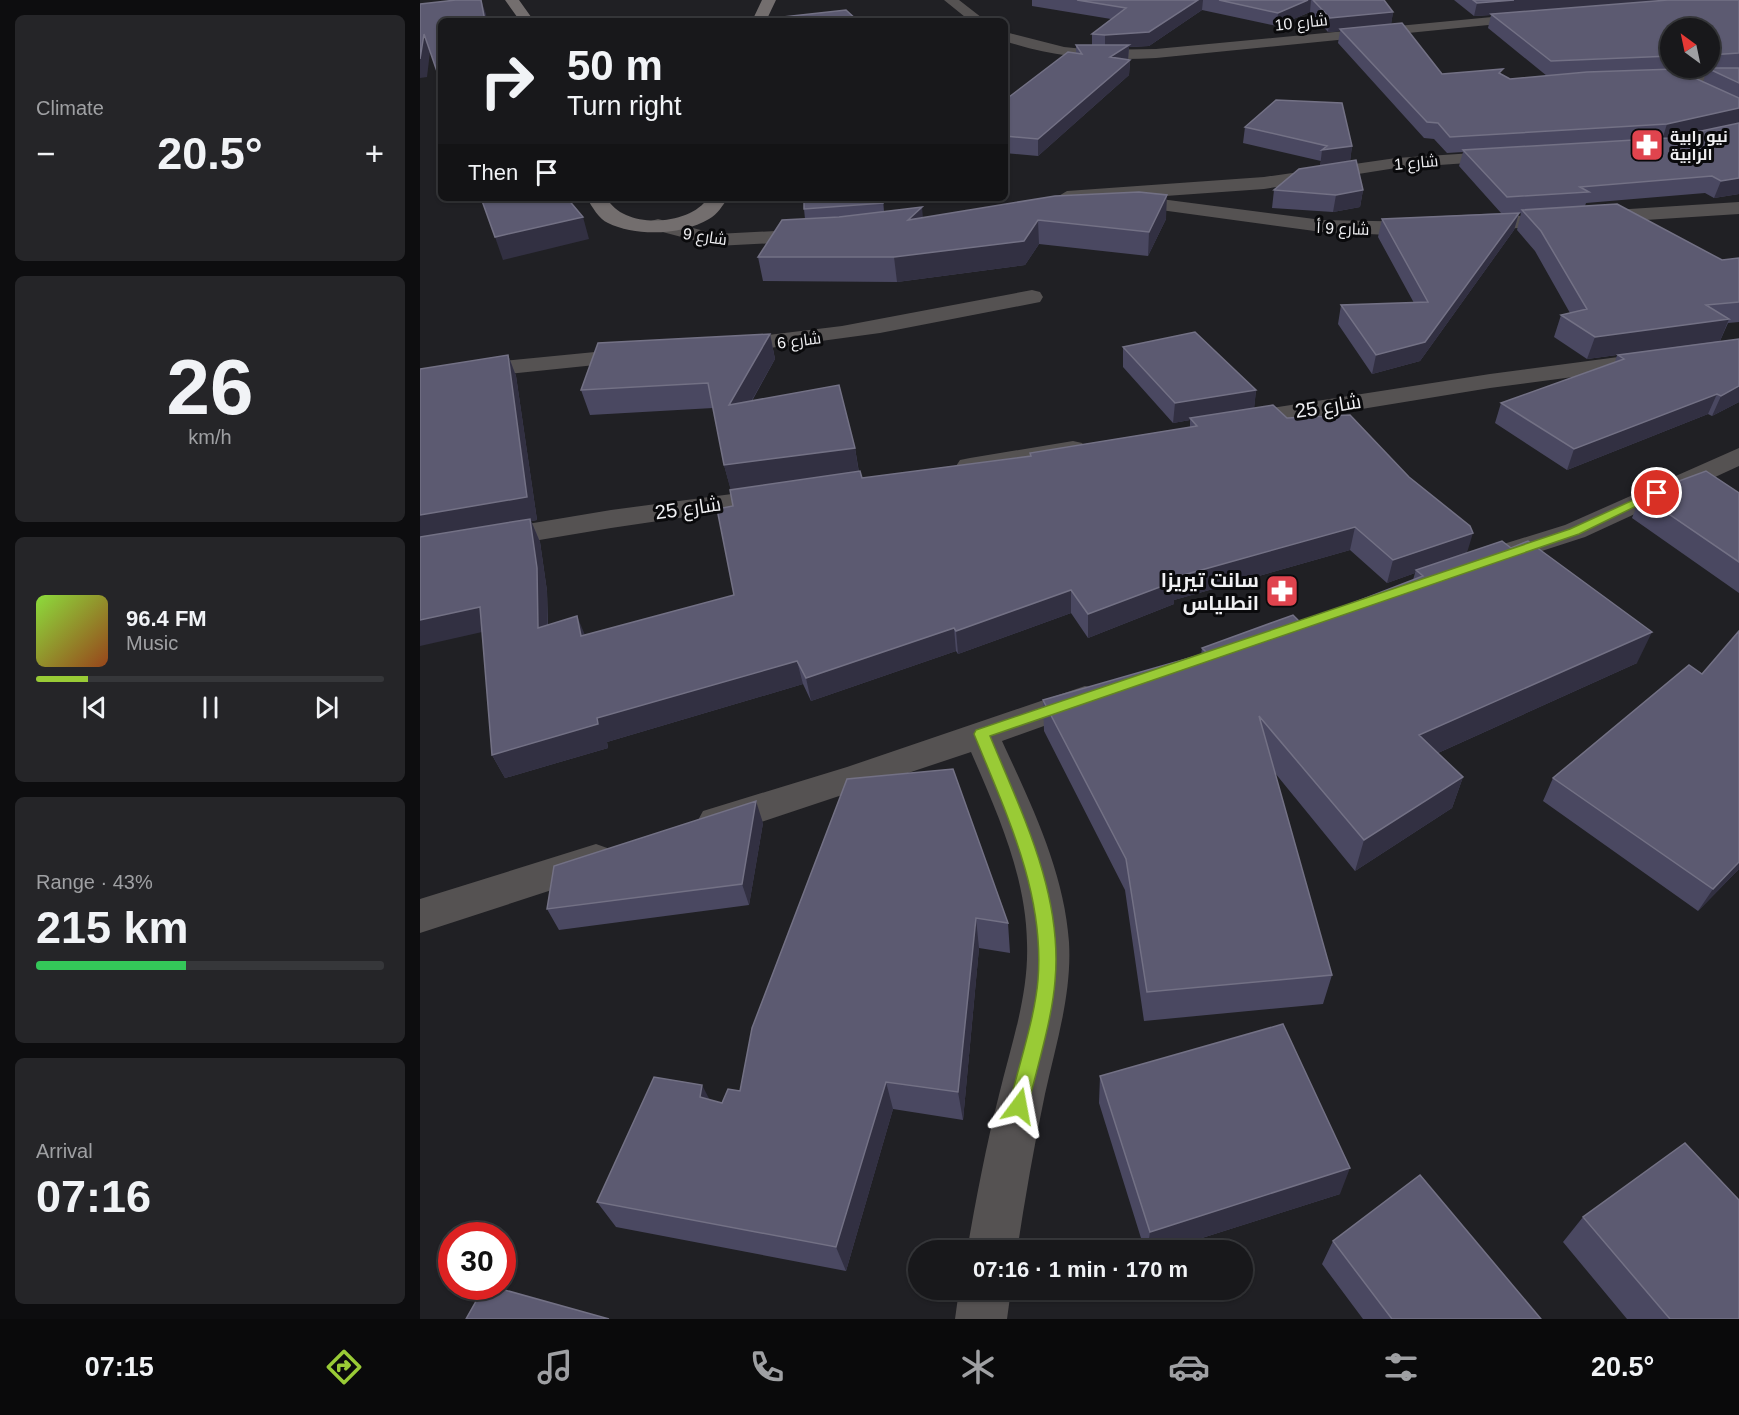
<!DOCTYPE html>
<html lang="en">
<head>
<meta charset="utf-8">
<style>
	body { margin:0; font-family:Helvetica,Cairo,sans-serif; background:#252528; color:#f1f3f6; height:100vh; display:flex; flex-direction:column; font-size:22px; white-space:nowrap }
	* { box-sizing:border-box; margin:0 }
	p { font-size:20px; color:#9fa0a3 }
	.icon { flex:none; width:33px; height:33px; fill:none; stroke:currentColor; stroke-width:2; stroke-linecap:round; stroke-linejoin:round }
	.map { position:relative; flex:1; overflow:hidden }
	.side { display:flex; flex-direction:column; gap:15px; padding:15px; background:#0d0d0f; width:420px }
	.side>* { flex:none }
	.top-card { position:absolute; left:18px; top:18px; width:570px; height:183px; border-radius:9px; box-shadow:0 2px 4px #0004,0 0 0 2px #36373a; background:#18181b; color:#f1f3f6; overflow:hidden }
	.needle { width:39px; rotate:327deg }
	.tools { position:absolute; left:1240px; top:18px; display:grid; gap:12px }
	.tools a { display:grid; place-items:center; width:60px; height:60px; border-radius:50%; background:#18181b; box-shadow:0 2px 4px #0004,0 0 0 2px #36373a; font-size:30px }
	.speed { position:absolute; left:18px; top:1222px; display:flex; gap:12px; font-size:30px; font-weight:700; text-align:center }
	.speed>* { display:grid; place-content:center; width:78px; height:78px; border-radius:50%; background:#18181b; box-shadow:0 2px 4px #0004,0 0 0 2px #36373a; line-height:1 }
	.speed .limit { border:9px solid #d22; background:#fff; color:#111 }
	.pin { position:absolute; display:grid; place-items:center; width:51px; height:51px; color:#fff; margin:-26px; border:3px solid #fff; border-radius:50%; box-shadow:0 2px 6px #0007 }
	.me { position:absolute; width:66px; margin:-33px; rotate:13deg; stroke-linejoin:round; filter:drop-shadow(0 0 4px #0008) }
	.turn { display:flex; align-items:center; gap:21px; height:126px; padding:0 30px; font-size:27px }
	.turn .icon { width:78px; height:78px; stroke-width:2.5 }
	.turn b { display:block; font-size:42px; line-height:51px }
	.then { display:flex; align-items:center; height:57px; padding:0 30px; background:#0003; gap:12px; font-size:22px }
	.big { font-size:45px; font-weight:700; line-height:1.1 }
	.side .tile { flex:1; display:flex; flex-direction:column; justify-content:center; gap:9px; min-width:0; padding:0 21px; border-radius:9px; background:#252528 }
	.side .dial { align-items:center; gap:0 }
	.dial b { font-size:78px; line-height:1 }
	.song { display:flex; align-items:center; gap:18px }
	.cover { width:72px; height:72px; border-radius:9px; background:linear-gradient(135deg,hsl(90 70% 55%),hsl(20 70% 35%)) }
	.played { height:6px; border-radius:3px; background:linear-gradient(90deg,#99cb36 15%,#36373a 15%) }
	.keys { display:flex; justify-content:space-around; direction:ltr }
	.heat { display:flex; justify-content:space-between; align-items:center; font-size:33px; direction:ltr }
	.charge { height:9px; border-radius:4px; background:linear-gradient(90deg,#34c759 43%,#36373a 0) }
	.trip { position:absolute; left:488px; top:1240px; width:345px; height:60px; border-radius:30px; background:#18181b; box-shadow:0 2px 4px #0004,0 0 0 2px #36373a; font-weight:700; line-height:60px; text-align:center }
	.tab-bar { display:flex; height:96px; justify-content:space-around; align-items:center; background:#0a0a0b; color:#9fa0a3 }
	.tab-bar .icon { width:42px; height:42px }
	.tab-bar .active { color:#99cb36 }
	.tab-bar b { font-size:27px; color:#f1f3f6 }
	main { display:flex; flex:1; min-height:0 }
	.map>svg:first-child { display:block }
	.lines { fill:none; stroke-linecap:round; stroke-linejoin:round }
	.street { fill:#555252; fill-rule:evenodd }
	.secondary { fill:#736e6e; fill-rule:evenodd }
	.wall { fill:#4a4861; fill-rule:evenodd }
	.shaded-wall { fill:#323042 }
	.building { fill:#5c5a71; stroke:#737185; stroke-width:1.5 }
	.route { fill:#99cb36; stroke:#638423; stroke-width:1.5 }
	.labels { text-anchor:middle; stroke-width:6; stroke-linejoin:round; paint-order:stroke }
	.far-street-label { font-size:16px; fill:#f0f0f3; stroke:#0a0a0c }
	.far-poi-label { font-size:16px; font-weight:bold; fill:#f0f0f3; stroke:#0a0a0c; text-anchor:start }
	.street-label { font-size:20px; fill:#f0f0f3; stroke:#0a0a0c }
	.poi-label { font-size:20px; font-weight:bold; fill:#f0f0f3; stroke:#0a0a0c; text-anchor:end }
</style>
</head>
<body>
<main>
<section class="side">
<div class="tile"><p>Climate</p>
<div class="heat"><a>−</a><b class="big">20.5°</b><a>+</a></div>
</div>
<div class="tile dial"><b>26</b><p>km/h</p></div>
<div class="tile">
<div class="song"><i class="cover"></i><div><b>96.4 FM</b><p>Music</p></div></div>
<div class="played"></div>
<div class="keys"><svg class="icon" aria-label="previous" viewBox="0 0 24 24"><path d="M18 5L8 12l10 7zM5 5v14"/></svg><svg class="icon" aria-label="pause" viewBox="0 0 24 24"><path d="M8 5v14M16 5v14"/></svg><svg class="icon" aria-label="next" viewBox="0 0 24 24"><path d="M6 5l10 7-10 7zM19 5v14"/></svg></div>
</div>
<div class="tile"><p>Range · 43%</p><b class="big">215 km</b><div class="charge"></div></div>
<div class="tile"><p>Arrival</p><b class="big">07:16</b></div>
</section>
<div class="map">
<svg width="1319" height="1319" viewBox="0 0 1319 1319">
	<rect width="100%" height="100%" fill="#202024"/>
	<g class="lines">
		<!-- street -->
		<path class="street" d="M 524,0 L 539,0 L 566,21 L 550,21 Z
			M 1114,13 L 1121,17 L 1119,20 L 736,58 C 684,61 635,58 585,41 L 585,32 L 644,47 L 674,50 L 736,49 Z
			M 1319,70 L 1319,80 L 1225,83 L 1217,78 L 1225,73 Z
			M 1085,151 L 1091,152 L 1094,156 L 1091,160 L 976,168 L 844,189 L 647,203 L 637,197 L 647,191 L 844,177 L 976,158 Z
			M 733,198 L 902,220 L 1004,222 L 1011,224 L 1014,228 L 1011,232 L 970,235 L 902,232 L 726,208 L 723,204 L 726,200 Z
			M 1319,202 L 1319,214 L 1052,231 L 1045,229 L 1042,225 L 1045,221 L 1052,219 Z
			M 238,219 L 296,234 L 395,229 L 402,231 L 405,235 L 402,239 L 395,241 L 296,246 L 231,229 L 228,225 L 231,221 Z
			M 612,290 L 620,292 L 623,297 L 620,302 L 460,333 L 306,354 L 298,352 L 294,347 L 298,342 L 306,340 L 422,326 Z
			M 1319,341 L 1319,355 L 1070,388 L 819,429 L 810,426 L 806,421 L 810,416 L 819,413 L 1070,374 Z
			M 216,348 L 224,350 L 228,355 L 224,360 L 0,383 L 0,369 Z
			M 653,441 L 662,443 L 666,449 L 662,455 L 550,474 L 540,472 L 536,466 L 540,460 L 550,458 Z
			M 1319,448 L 1319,466 L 1165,537 L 1072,567 L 1061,565 L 1057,558 L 1061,551 L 1145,525 Z
			M 357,488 L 367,490 L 371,496 L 367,502 L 191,528 L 0,560 L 0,542 L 191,510 Z
			M 665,686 L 677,689 L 682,698 L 677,707 L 582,741 C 611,804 644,871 649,942 C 652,994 636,1044 625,1094 C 614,1146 605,1198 597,1251 L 547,1251 C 556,1199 566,1146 579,1095 C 591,1045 609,995 607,943 C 606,876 577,812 551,752 L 296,837 L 283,833 L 277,822 L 283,811 L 427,767 Z
			M 176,844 L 190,849 L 196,860 L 190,871 L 0,933 L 0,899 Z
			M 539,1290 L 591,1290 L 587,1319 L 535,1319 Z"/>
		<!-- secondary -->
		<path class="secondary" d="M 85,0 L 99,0 L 114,21 L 100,21 Z
			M 342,0 L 356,0 L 346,21 L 332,21 Z
			M 167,198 L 187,198 C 203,230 270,226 288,198 L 308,198 C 302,206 298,214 289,219 C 263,235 216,237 188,223 C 179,219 172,207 167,198 Z"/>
	</g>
	<!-- wall -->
	<path class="wall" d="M 612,0 L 964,0 L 973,12 L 971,24 L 1022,74 L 1082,74 L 1090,79 L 1127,76 L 1068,28 L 1071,15 L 1054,16 L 1034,0 L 1319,0 L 1319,194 L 1294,198 L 1285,193 L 1166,203 L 1165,206 L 1302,260 L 1319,258 L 1319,322 L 1308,323 L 1300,341 L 1319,402 L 1292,416 L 1288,414 L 1147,470 L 1075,423 L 1081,403 L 1195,362 L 1197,355 L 1167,359 L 1134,337 L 1141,315 L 1150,313 L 1115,251 L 1097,230 L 1101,213 L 1099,214 L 1094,230 L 1000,361 L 952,374 L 918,324 L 921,305 L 994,303 L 958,237 L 962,219 L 1081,213 L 1039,166 L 1043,152 L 1027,153 L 1014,139 L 1004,138 L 918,43 L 920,31 L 908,32 L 890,12 L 857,26 L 782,10 L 729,46 L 709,47 L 708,60 L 710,60 L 709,75 L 618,156 L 585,153 L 585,100 L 656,53 L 656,45 L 672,45 L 672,34 L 691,19 L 612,6 ZM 1251,28 L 1290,28 L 1290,68 L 1251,68 ZM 1287,69 L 1283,82 L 1257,70 Z
		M 825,127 L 932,146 L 930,161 L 943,190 L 940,207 L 913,212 L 852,208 L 854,190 L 900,166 L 901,161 L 823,143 Z
		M 384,198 L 463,198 L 464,212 L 503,217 L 746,219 L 728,256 L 619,244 L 605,265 L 477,282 L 343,281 L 338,257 L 385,219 L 384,209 Z
		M 350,334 L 355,359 L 332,401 L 435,448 L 439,472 L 442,478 L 610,456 L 610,453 L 770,427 L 770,420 L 753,423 L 703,367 L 703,347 L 836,390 L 834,408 L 867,418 L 1047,553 L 1217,663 L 1018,753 L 1043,777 L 1032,808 L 935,871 L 855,773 L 912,975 L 903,1004 L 724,1021 L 705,890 L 624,731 L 623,700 L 781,655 L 782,648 L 881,623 L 993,580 L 995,573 L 967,583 L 930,550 L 754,600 L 754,604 L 668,638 L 651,613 L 538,654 L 536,651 L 391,701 L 383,684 L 187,742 L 188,748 L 85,778 L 72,755 L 88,355 L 96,376 L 117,520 L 111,521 L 120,542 L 127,591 L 128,625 L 165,635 L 314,595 L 313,506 L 311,490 L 304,465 L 293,408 L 170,415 L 161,390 Z
		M 1319,493 L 1319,593 L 1212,518 L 1221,495 Z
		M 1282,674 L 1319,869 L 1278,911 L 1123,801 L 1133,778 Z
		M 427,779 L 588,923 L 590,953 L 559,948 L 543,1120 L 473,1109 L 426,1271 L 196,1227 L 177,1202 L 289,1100 L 302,1103 L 320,1091 Z
		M 343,823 L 329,905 L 139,930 L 127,909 Z
		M 680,1076 L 920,1194 L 741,1251 L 725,1251 L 679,1103 Z
		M 1163,1217 L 1319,1319 L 1207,1319 L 1143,1242 Z
		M 913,1241 L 1121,1319 L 943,1319 L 902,1264 Z"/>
	<!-- shaded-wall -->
	<path class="shaded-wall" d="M 61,0 L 66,14 L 67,21 L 65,21 Z
		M 778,0 L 783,0 L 782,10 L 729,46 L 709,47 L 708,60 L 690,72 L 685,49 L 685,35 Z
		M 888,0 L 891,0 L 890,12 L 857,26 L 858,13 Z
		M 1094,0 L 1249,0 L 1071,14 L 1071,15 L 1054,16 L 1057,3 Z
		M 973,12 L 971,25 L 920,29 L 920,31 L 908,32 L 910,18 Z
		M 4,34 L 10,52 L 7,77 L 0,78 L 0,59 Z
		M 710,60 L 709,75 L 618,156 L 618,139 Z
		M 1319,108 L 1319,123 L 1242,140 L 1247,124 Z
		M 932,146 L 930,162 L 900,167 L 902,150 Z
		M 1319,178 L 1319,194 L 1294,198 L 1301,181 Z
		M 943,190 L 940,207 L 913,212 L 916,195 Z
		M 747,195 L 746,219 L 728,256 L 729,232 Z
		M 502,207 L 504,230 L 488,220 Z
		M 1099,213 L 1094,230 L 1000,361 L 952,374 L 956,355 Z
		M 163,217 L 169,239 L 83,260 L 75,237 Z
		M 618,220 L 619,244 L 605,265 L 477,282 L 474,257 Z
		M 1309,319 L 1300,341 L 1167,359 L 1175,337 Z
		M 350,334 L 355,359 L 315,430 L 309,405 Z
		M 88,355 L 96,376 L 117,520 L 111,521 L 120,542 L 127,591 L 128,652 L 0,540 L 0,515 Z
		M 1319,386 L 1319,402 L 1292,416 L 1301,396 Z
		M 836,390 L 834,410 L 770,418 L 770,420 L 753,423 L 755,403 Z
		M 1297,394 L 1288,414 L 1147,470 L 1154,449 Z
		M 435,448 L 439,474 L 311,491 L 304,465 Z
		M 935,527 L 930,550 L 754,600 L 754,604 L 668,638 L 668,614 L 753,578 Z
		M 1053,533 L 1046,556 L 996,570 L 995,573 L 967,583 L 973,560 Z
		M 651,590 L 651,613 L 538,654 L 536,631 Z
		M 60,607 L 71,630 L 0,646 L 0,620 Z
		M 157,616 L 167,640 L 161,636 Z
		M 534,628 L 536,651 L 391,701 L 386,678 Z
		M 1232,632 L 1217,663 L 989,766 L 999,735 Z
		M 377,661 L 383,684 L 187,742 L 188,748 L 85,778 L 72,755 L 177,718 Z
		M 1043,777 L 1032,808 L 935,871 L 944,840 Z
		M 336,801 L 343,823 L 329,905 L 322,884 Z
		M 1319,862 L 1319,869 L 1278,911 L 1293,889 Z
		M 556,918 L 559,948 L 543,1120 L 538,1092 Z
		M 466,1082 L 473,1109 L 426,1271 L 416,1247 Z
		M 282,1085 L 296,1112 L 280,1097 Z
		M 930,1168 L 920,1194 L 741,1251 L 727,1251 L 730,1232 Z"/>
	<!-- building -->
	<path class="building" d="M 36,0 L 61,0 L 65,21 L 21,21 L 21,83 L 4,34 L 0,59 L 0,4 Z
		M 657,0 L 778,0 L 729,32 L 685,35 L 672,34 L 706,8 Z
		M 799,0 L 888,0 L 858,13 Z
		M 893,0 L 964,0 L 973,12 L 910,18 Z
		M 1053,0 L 1094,0 L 1057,3 Z
		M 1248,0 L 1319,0 L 1319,53 L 1290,55 L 1290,28 L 1251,28 L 1251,56 L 1131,61 L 1071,14 Z
		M 426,10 L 438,21 L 366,21 L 362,17 Z
		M 982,23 L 1022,74 L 1083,69 L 1079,73 L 1090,79 L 1167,72 L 1255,69 L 1319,98 L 1319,108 L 1247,124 L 1030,137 L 1018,123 L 1007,122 L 920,29 Z
		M 656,45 L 709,45 L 690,57 L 710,60 L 618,139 L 585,136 L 585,100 L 648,52 L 662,54 Z
		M 1287,68 L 1319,68 L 1319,83 Z
		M 856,100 L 922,103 L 932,146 L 902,150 L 907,146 L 825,127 Z
		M 1319,123 L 1319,178 L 1301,181 L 1292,176 L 1160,187 L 1169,192 L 1087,197 L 1043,150 L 1248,138 Z
		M 936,160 L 943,190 L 916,195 L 854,190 L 879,169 Z
		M 719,192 L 747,195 L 729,232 L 618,220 L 604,241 L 474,257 L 338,257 L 362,220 L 419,217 L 502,207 L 488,220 L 635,196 Z
		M 61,198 L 147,198 L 163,217 L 75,237 Z
		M 384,198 L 462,198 L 463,203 L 384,209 Z
		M 1197,204 L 1302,260 L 1319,258 L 1319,302 L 1286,305 L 1309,319 L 1175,337 L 1141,315 L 1167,309 L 1121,231 L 1102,210 Z
		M 1099,213 L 1005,342 L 956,355 L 921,305 L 1008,302 L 962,219 Z
		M 775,332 L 836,390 L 755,403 L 703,347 Z
		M 350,334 L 309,405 L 419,385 L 435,448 L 304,465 L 288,383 L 161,390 L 178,343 Z
		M 1319,339 L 1319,386 L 1301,396 L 1297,394 L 1154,449 L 1081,403 L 1204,359 L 1198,355 Z
		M 88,355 L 107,497 L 0,515 L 0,369 Z
		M 853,405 L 867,418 L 930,415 L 989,477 L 1050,526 L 1053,533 L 973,560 L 935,527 L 753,578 L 756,581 L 668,614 L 651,590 L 536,631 L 534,628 L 386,678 L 377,661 L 177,718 L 178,724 L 72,755 L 60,607 L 0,620 L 0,537 L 110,519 L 117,568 L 118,628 L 157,616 L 161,636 L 314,595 L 297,509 L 313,506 L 310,490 L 440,471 L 442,478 L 611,456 L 610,453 L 777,426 L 770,418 Z
		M 1286,471 L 1319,493 L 1319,562 L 1221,495 Z
		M 1082,541 L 1091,548 L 1108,541 L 1232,632 L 999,735 L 1043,777 L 944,840 L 839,716 L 912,975 L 727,992 L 706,859 L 623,700 L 787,653 L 782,648 L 873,615 L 881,623 L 1003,576 L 996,570 Z
		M 1319,631 L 1319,862 L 1293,889 L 1133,778 L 1269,665 L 1282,674 Z
		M 533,769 L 588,923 L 556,918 L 538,1092 L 466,1082 L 416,1247 L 177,1202 L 234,1077 L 282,1085 L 280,1097 L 302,1103 L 308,1089 L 320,1091 L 332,1028 L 427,779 Z
		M 336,801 L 322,884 L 127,909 L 134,866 Z
		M 863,1024 L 930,1168 L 730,1232 L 680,1076 Z
		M 1265,1143 L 1319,1200 L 1319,1319 L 1250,1319 L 1163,1217 Z
		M 1000,1175 L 1121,1319 L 972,1319 L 913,1241 Z
		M 64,1287 L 74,1287 L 189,1319 L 46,1319 Z"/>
	<!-- route -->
	<path class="route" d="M 1233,491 L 1243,493 L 1159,534 L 570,736 C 602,814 643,894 635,981 C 632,1020 617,1067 608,1106 L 606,1113 L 599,1115 L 592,1113 L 589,1106 C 598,1068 615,1018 618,980 C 625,893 586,813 554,734 L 556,730 L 1150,529 Z"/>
	<!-- icons -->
	<defs>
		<symbol id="pharmacy-square" viewBox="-11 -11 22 22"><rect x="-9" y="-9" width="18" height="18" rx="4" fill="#e0444e" stroke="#0a0a0c"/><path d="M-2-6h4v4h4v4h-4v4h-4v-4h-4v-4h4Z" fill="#fff"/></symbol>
	</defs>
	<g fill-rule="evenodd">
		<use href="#pharmacy-square" x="1208" y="126" width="38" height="38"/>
		<use href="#pharmacy-square" x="843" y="572" width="38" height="38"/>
	</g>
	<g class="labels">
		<!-- far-street labels -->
		<g class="far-street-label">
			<text transform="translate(881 22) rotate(-6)" y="6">شارع 10</text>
			<text transform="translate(996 162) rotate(-5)" y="6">شارع 1</text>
			<text transform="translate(923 228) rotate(2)" y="6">شارع 9 أ</text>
			<text transform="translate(285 236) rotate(8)" y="6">شارع 9</text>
			<text transform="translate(379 340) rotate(-7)" y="6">شارع 6</text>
		</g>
		<!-- far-poi labels -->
		<g class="far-poi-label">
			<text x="1250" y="142">نيو رابية<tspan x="1250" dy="18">الرابية</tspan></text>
		</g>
		<!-- street labels -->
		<g class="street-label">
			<text transform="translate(908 406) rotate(-9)" y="7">شارع 25</text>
			<text transform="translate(268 508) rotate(-8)" y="7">شارع 25</text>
		</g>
		<!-- poi labels -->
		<g class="poi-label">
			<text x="839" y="587">سانت تيريزا<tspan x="839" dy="23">انطلياس</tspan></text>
		</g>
	</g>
</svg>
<div class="tools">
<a><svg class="needle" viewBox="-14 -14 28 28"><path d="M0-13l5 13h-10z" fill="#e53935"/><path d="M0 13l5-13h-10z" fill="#9fa0a3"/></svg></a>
</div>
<div class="speed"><div class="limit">30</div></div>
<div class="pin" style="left:1237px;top:493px;background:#d93025"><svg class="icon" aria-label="arrive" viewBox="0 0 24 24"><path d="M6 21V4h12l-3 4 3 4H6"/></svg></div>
<svg class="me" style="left:599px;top:1106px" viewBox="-20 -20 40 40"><path d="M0-17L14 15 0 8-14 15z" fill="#99cb36" stroke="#fff" stroke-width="4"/></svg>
<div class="trip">07:16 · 1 min · 170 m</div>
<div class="top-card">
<div class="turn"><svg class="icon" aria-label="right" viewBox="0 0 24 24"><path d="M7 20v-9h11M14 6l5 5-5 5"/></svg><div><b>50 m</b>Turn right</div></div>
<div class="then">Then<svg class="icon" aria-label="arrive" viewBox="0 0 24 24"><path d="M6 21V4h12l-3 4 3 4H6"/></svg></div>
</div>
</div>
</main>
<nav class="tab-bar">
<b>07:15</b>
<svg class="icon active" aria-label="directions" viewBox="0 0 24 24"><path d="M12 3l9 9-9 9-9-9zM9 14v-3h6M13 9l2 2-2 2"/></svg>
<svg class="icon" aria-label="music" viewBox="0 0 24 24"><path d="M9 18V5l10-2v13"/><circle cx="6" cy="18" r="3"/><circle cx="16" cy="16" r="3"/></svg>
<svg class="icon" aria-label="phone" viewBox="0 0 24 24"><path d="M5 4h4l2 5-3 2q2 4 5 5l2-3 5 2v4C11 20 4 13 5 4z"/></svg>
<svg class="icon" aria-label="climate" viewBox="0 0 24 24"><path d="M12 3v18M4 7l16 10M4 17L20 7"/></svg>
<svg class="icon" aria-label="car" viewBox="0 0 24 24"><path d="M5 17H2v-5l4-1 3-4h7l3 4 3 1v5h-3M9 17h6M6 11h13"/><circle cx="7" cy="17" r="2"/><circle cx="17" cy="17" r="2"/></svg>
<svg class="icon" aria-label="filters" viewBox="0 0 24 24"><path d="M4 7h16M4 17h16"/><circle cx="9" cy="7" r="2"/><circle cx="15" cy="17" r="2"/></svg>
<b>20.5°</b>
</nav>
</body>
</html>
